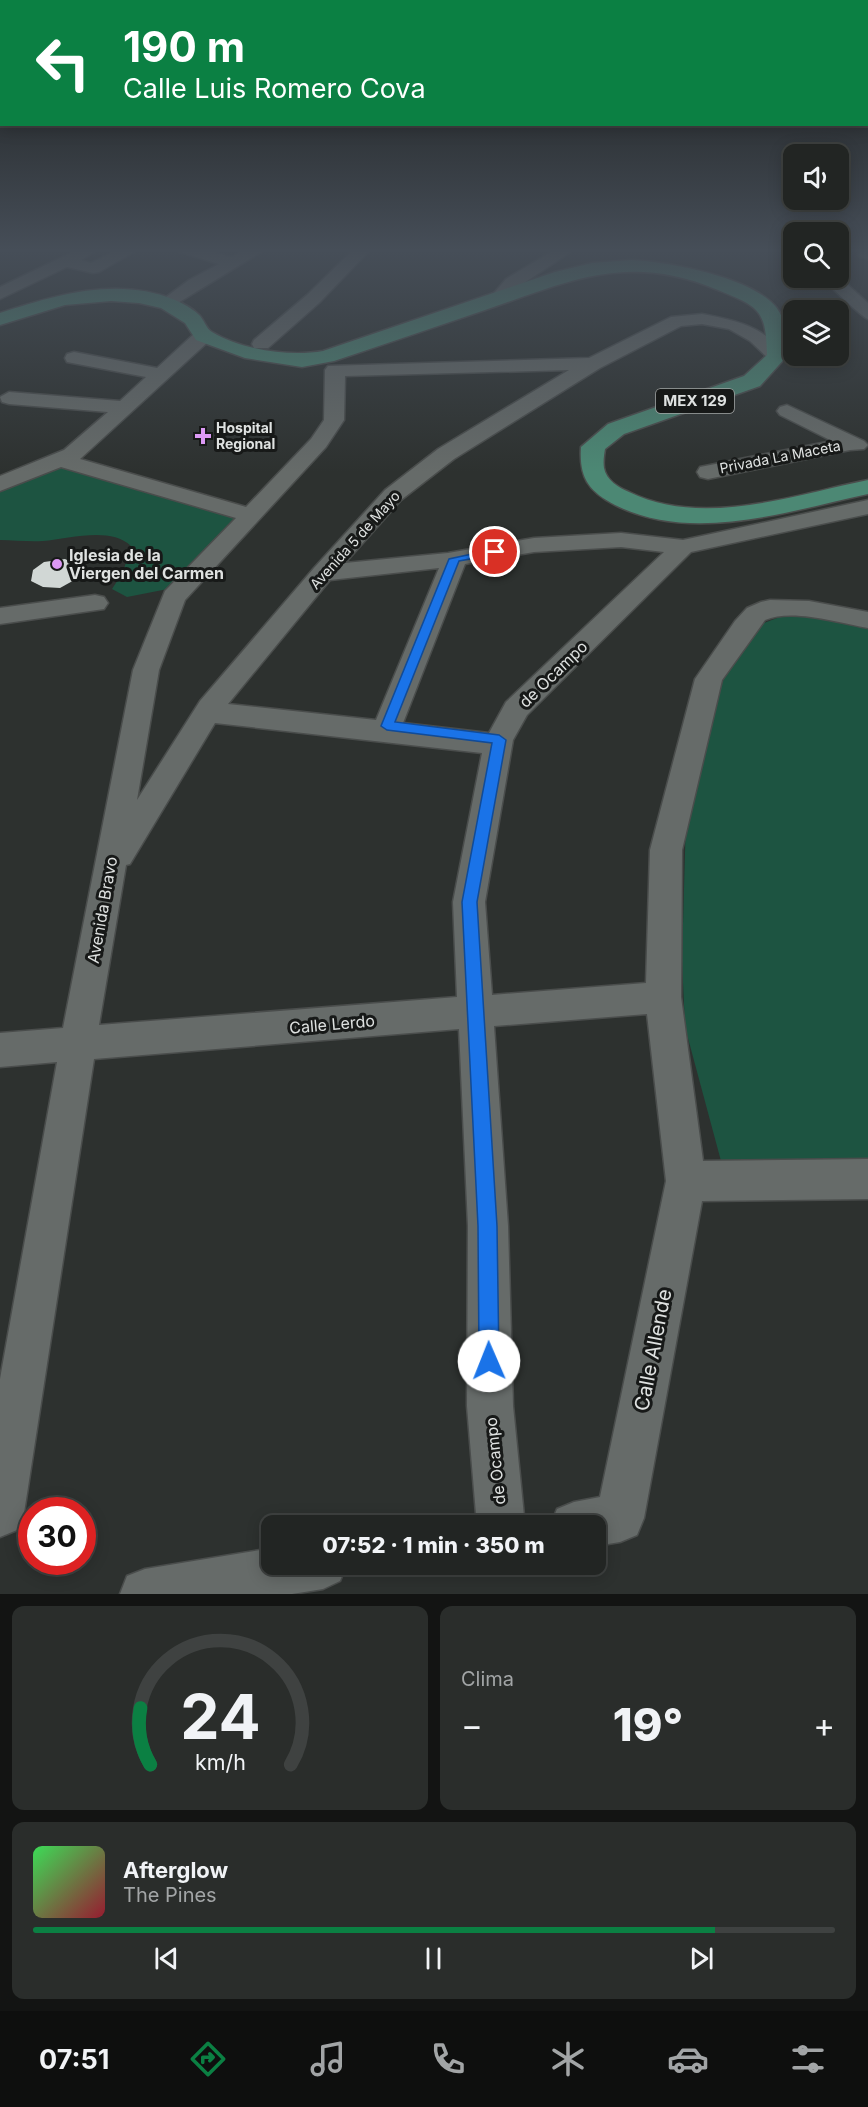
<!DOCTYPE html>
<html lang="es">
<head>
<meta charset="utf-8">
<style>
	body { margin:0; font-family:Inter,sans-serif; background:#2a2d2b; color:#f1f3f6; height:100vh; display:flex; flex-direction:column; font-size:22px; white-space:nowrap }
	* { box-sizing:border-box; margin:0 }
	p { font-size:20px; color:#a2a5a6 }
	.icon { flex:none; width:33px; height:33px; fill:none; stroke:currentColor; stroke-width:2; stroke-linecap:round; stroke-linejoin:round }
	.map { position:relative; height:1594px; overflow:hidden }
	.side { display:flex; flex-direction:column; gap:12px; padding:12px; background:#131413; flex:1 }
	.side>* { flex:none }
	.top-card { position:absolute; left:0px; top:0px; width:868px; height:126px; box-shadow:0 3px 15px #0003,0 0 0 2px #3f4241; background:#0b8043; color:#fff; overflow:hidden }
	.fabs { position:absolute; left:783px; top:144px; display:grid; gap:12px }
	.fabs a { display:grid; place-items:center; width:66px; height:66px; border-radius:12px; background:#222523; box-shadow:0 3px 15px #0003,0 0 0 2px #3f4241; font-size:30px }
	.speed { position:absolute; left:18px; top:1497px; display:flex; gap:12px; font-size:30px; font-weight:700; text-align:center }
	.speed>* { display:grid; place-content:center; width:78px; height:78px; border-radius:50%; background:#222523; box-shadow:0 3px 15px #0003,0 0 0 2px #3f4241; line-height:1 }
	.speed .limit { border:9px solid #d22; background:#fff; color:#111 }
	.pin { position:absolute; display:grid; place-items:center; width:51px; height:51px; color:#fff; margin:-26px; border:3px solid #fff; border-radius:50%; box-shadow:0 2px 6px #0007 }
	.me { position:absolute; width:66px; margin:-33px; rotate:359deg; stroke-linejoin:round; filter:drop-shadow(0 0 4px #0008) }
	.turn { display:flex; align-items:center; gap:21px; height:126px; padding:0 24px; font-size:27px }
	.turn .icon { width:78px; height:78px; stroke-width:2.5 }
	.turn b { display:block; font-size:42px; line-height:51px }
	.big { font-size:45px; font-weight:800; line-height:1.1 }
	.side .tile { flex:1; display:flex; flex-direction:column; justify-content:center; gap:9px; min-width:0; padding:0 21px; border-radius:12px; background:#2a2d2b }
	.side .dial { align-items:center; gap:0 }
	.dial svg { height:156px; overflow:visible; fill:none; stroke:#3f4241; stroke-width:7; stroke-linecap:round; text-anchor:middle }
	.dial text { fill:#f1f3f6; stroke:none }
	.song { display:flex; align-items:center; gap:18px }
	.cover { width:72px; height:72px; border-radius:9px; background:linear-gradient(135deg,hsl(130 70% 55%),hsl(350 70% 35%)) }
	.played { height:6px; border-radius:3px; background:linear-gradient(90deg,#0b8043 85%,#3f4241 85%) }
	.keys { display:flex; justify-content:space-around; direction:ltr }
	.heat { display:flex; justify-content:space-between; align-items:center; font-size:33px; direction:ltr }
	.side .tiles { flex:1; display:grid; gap:12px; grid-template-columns:1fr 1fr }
	.tile:last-child { grid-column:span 2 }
	.trip { position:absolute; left:261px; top:1515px; width:345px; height:60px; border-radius:12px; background:#222523; box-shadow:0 3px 15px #0003,0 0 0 2px #3f4241; font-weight:800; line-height:60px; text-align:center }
	.tabs { display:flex; height:96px; justify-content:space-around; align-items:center; background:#0e0f0e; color:#a2a5a6 }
	.tabs .icon { width:42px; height:42px }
	.tabs .current { color:#0b8043 }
	.tabs b { font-size:27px; color:#f1f3f6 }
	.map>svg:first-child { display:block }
	.green { fill:#1d5441 }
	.building { fill:#d1d7d5 }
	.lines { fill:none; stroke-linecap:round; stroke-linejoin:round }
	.minor-casing { stroke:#4a4d4c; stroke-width:3 }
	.major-casing { stroke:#4a4d4c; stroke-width:3 }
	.minor { fill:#666b69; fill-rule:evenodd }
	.major { fill:#4c8874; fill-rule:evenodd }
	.route { fill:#1a73e8; stroke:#114b97; stroke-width:1.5 }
	.poi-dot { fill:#dc99f4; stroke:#171918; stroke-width:2 }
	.labels { text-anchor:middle; stroke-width:6; stroke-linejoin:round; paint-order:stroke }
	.far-poi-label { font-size:14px; font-weight:bold; fill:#dfe2e1; stroke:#171918; text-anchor:start }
	.far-street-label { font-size:14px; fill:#dfe2e1; stroke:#171918 }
	.shield { fill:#171918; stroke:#a3a6a5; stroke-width:1.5 }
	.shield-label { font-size:15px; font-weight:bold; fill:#dfe2e1 }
	.poi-label { font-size:16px; font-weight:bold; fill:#dfe2e1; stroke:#171918; text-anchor:start }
	.street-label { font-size:16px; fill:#dfe2e1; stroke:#171918 }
	.near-street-label { font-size:20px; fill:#dfe2e1; stroke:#171918 }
</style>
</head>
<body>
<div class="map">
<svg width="868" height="1594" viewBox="0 0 868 1594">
	<rect width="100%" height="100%" fill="#2d312f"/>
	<!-- green -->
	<path class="green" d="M 61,468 L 244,520 L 178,587 L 127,597 L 112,589 L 123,572 L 131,546 C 110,526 69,539 43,541 C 29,542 14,540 0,540 L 0,489 Z
		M 785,615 L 806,615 L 868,627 L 868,1159 L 721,1161 L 685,1027 L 682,960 L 686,817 L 715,700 L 733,657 L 756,626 Z"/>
	<!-- building -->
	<path class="building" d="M 65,559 L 81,567 L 78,578 L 60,588 L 43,587 L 31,581 L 33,570 L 44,562 Z"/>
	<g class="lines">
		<defs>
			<path id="minor" d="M 79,249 L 99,249 L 81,260 L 91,263 L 119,249 L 139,249 L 99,272 L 93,273 L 67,267 L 0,299 L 0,287 Z
				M 178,249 L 202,249 L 231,257 L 247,249 L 266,249 L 168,309 L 162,308 L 159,304 L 162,300 L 189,280 L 219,264 L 180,252 Z
				M 354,249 L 371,249 L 319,303 L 268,348 L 254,348 L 252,344 L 254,340 L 307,295 Z
				M 556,249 L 575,249 L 518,287 L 504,303 L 492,303 L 489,299 L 506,279 Z
				M 779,249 L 794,249 L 794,258 Z
				M 866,249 L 868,259 L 860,257 L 858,254 Z
				M 838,276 L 868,303 L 868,319 C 863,318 827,284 823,278 Z
				M 702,314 C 735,320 766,327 786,356 L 777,362 L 770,360 L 750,341 L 729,329 L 702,324 L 681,326 L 600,368 L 454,459 L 401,500 L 345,563 L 448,553 L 534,538 L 621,533 L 683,540 L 868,500 L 868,514 L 691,552 L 527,715 L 513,740 L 485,902 L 492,995 L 646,983 L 650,850 L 695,679 L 735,621 L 747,608 L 761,602 L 770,600 L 809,601 L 868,612 L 868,628 C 840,623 792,608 765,620 L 722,680 L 682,850 L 681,997 L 703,1161 L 868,1159 L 868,1199 L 702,1201 L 644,1518 L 637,1535 L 620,1542 L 596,1546 L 596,1526 L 550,1526 L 557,1509 L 574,1502 L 600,1497 L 666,1181 L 647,1014 L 494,1026 L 508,1226 L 513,1406 L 525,1526 L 477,1526 L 467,1406 L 468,1226 L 459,1029 L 94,1059 L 24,1513 L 17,1530 L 0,1537 L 0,1379 L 57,1062 L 0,1067 L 0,1033 L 63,1028 L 133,670 L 165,591 L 236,518 L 61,467 L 0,491 L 0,476 L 64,450 L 108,412 L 9,404 L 2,402 L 0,397 L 9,392 L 120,401 L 146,377 L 67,362 L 65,358 L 67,354 L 74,352 L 157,368 L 196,332 L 210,332 L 212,336 L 210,340 L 80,459 L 246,507 L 311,439 L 324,420 L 325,370 L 328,366 L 589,358 L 671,317 ZM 569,370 L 438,449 L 385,490 L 314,568 L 200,701 L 137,800 L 159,670 L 185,600 L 326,447 L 344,420 L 345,376 ZM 621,547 L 664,552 L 506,702 L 489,733 L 403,723 L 465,564 L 534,552 ZM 439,568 L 376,720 L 228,704 L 330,580 ZM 215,723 L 482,753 L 453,902 L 457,997 L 99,1025 L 126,865 L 130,864 Z
				M 787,405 L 864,441 L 868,445 L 864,449 L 850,450 L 708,479 L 700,477 L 697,472 L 700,467 L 832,441 L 780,415 L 777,411 L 780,407 Z
				M 95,595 L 104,597 L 108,603 L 104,609 L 0,624 L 0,608 Z
				M 272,1548 L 272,1564 L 347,1564 L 340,1581 L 323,1589 L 292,1594 L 120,1594 L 127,1576 L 145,1569 Z"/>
			<path id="major" d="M 632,260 C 669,262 751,277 776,307 C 787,321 787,339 787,356 L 760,386 L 624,434 L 605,449 C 604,455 603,462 604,468 C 606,480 619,488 629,492 C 702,528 794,495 868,480 L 868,494 C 788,511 693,544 615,505 C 588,491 579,477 581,447 L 608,424 L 744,376 L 767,355 C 766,309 759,307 718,290 C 627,252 571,281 485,310 C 435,327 385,344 334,361 L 302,367 L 245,358 L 196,340 L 185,323 L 161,308 L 139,303 L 111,301 L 65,305 L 0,325 L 0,313 C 55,295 118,276 175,300 C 182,303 193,309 198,314 C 204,319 206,329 212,332 C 242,350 290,357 323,351 L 555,272 L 592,263 Z"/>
		</defs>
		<!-- minor casing -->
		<use href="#minor" class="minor-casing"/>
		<!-- major casing -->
		<use href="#major" class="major-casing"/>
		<!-- minor -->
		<use href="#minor" class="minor"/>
		<!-- major -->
		<use href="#major" class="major"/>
	</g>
	<!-- sky -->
	<linearGradient id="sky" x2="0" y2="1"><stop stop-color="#191b1a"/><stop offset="0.53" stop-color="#464e58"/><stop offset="1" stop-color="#464e58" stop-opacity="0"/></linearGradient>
	<rect width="868" height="472" fill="url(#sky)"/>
	<!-- route -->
	<path class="route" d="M 495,549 L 498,550 L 498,554 L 459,561 L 395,722 L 499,735 L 506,740 L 477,902 L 497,1226 L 499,1361 L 496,1368 L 489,1371 L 482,1368 L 479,1361 L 478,1226 L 462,902 L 492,743 L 387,730 L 381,726 L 449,559 Z"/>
	<!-- markers -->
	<g class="poi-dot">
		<path d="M200 427h6v6h6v6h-6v6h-6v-6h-6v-6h6z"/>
		<circle cx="57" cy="564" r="6"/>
	</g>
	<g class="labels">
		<!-- far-poi labels -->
		<g class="far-poi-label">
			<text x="216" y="433">Hospital<tspan x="216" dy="16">Regional</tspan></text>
		</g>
		<!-- far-street labels -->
		<g class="far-street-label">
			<text transform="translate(780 457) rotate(-11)" y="5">Privada La Maceta</text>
			<text transform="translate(355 540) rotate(-48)" y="5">Avenida 5 de Mayo</text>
		</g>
		<!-- shield labels -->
		<rect class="shield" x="656" y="389" width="78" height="24" rx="4.5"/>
		<g class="shield-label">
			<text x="695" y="406">MEX 129</text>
		</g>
		<!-- poi labels -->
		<g class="poi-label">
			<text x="69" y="561">Iglesia de la<tspan x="69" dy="18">Viergen del Carmen</tspan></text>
		</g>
		<!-- street labels -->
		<g class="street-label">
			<text transform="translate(553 674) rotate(-44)" y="6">de Ocampo</text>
			<text transform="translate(102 910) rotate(-80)" y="6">Avenida Bravo</text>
			<text transform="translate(332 1024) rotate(-5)" y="6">Calle Lerdo</text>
			<text transform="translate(495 1461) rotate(-96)" y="6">de Ocampo</text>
		</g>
		<!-- near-street labels -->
		<g class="near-street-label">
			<text transform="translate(653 1350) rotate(-79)" y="7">Calle Allende</text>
		</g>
	</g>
</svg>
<div class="fabs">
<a><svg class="icon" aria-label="sound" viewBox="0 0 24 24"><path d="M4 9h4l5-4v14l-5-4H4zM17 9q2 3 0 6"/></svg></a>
<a><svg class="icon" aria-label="search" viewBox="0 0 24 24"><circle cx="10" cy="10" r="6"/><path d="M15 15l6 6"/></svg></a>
<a><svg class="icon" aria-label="layers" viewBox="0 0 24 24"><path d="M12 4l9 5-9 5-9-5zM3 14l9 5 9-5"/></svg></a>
</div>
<div class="speed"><div class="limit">30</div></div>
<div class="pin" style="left:495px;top:552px;background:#d93025"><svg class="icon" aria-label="arrive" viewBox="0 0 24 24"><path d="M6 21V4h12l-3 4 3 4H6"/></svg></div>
<svg class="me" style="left:489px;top:1361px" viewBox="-20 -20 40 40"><circle r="19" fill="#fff"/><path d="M0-13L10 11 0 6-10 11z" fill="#1a73e8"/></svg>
<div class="trip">07:52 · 1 min · 350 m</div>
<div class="top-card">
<div class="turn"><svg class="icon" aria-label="left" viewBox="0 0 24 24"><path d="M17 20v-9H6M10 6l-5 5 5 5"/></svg><div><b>190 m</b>Calle Luis Romero Cova</div></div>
</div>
</div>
<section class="side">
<div class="tiles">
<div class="tile dial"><svg viewBox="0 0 100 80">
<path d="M14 69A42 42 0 1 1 86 69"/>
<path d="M14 69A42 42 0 0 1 9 40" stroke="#0b8043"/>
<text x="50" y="56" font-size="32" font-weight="700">24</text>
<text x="50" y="72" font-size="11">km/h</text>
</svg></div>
<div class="tile"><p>Clima</p>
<div class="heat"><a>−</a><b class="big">19°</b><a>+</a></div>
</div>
<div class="tile">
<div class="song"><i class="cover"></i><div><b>Afterglow</b><p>The Pines</p></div></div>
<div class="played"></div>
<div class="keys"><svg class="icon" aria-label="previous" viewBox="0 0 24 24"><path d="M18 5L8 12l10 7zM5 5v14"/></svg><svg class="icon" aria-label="pause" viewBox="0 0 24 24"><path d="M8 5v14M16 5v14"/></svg><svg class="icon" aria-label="next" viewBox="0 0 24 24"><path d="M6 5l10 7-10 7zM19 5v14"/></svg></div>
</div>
</div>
</section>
<nav class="tabs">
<b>07:51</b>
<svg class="icon current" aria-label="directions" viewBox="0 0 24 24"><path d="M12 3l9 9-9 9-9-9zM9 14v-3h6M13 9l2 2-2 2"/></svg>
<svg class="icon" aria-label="music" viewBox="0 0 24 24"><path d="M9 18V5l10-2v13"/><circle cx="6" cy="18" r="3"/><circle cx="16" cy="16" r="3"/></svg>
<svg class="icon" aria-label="phone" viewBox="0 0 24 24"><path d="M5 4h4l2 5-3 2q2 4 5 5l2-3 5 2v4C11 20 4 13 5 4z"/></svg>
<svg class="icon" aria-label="climate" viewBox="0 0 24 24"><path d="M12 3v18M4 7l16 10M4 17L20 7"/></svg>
<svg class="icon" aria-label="car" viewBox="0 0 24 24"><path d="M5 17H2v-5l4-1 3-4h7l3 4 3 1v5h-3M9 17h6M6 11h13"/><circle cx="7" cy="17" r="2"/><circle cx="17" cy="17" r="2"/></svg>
<svg class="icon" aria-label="filters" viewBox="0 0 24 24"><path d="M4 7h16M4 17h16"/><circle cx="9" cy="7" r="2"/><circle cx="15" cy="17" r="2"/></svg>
</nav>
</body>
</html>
